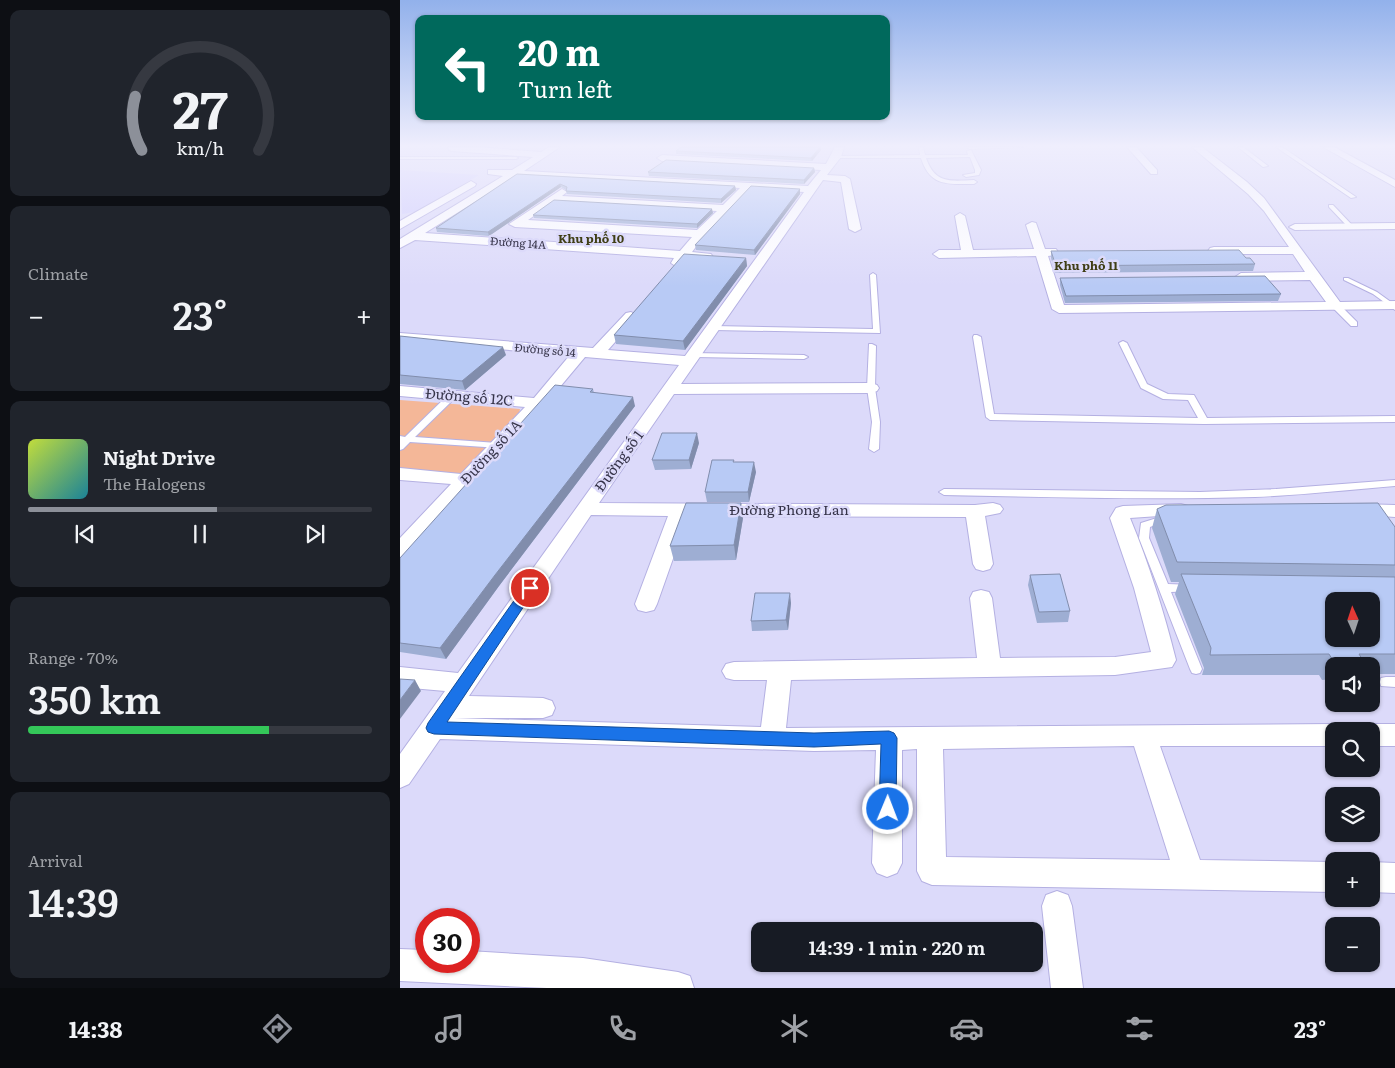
<!DOCTYPE html>
<html lang="en">
<head>
<meta charset="utf-8">
<style>
	body { margin:0; font-family:Literata,serif; background:#20242c; color:#f1f3f6; height:100vh; display:flex; flex-direction:column; font-size:19px; white-space:nowrap }
	* { box-sizing:border-box; margin:0 }
	p { font-size:16px; color:#9ea1a6 }
	.icon { flex:none; width:28px; height:28px; fill:none; stroke:currentColor; stroke-width:2; stroke-linecap:round; stroke-linejoin:round }
	.map { position:relative; flex:1; overflow:hidden }
	.side { display:flex; flex-direction:column; gap:10px; padding:10px; background:#0d0f14; width:400px }
	.side>* { flex:none }
	.banner { position:absolute; left:15px; top:15px; width:475px; height:105px; border-radius:10px; box-shadow:0 1px 4px #0004; background:#00695c; color:#fff; overflow:hidden }
	.needle { width:32px; rotate:357deg }
	.fabs { position:absolute; left:925px; top:592px; display:grid; gap:10px }
	.fabs a { display:grid; place-items:center; width:55px; height:55px; border-radius:10px; background:#171b24; box-shadow:0 1px 4px #0004; font-size:25px }
	.speed { position:absolute; left:15px; top:908px; display:flex; gap:10px; font-size:25px; font-weight:700; text-align:center }
	.speed>* { display:grid; place-content:center; width:65px; height:65px; border-radius:50%; background:#171b24; box-shadow:0 1px 4px #0004; line-height:1 }
	.speed .limit { border:8px solid #d22; background:#fff; color:#111 }
	.pin { position:absolute; display:grid; place-items:center; width:42px; height:42px; color:#fff; margin:-21px; border:2px solid #fff; border-radius:50%; box-shadow:0 1px 5px #0007 }
	.me { position:absolute; width:55px; margin:-28px; rotate:1deg; stroke-linejoin:round; filter:drop-shadow(0 0 4px #0008) }
	.turn { display:flex; align-items:center; gap:18px; height:105px; padding:0 20px; font-size:22px }
	.turn .icon { width:65px; height:65px; stroke-width:2.5 }
	.turn b { display:block; font-size:35px; line-height:42px }
	.big { font-size:38px; font-weight:600; line-height:1.1 }
	.side .widget { flex:1; display:flex; flex-direction:column; justify-content:center; gap:8px; min-width:0; padding:0 18px; border-radius:10px; background:#20242c }
	.side .dial { align-items:center; gap:0 }
	.dial svg { height:130px; overflow:visible; fill:none; stroke:#363941; stroke-width:7; stroke-linecap:round; text-anchor:middle }
	.dial text { fill:#f1f3f6; stroke:none }
	.song { display:flex; align-items:center; gap:15px }
	.cover { width:60px; height:60px; border-radius:8px; background:linear-gradient(135deg,hsl(70 70% 55%),hsl(190 70% 35%)) }
	.played { height:5px; border-radius:2px; background:linear-gradient(90deg,#8c9099 55%,#363941 55%) }
	.keys { display:flex; justify-content:space-around; direction:ltr }
	.heat { display:flex; justify-content:space-between; align-items:center; font-size:28px; direction:ltr }
	.charge { height:8px; border-radius:4px; background:linear-gradient(90deg,#34c759 70%,#363941 0) }
	.trip { position:absolute; left:351px; top:922px; width:292px; height:50px; border-radius:10px; background:#171b24; box-shadow:0 1px 4px #0004; font-weight:600; line-height:50px; text-align:center }
	.dock { display:flex; height:80px; justify-content:space-around; align-items:center; background:#090b0e; color:#9ea1a6 }
	.dock .icon { width:35px; height:35px }
	.dock .active { color:#8c9099 }
	.dock b { font-size:22px; color:#f1f3f6 }
	main { display:flex; flex:1; min-height:0 }
	.map>svg:first-child { display:block }
	.built { fill:#d2cffe }
	.green { fill:#f4b798 }
	.lines { fill:none; stroke-linecap:round; stroke-linejoin:round }
	.service-casing { stroke:#b4b0e2; stroke-width:2 }
	.minor-casing { stroke:#b4b0e2; stroke-width:2 }
	.service { fill:#fff; fill-rule:evenodd }
	.minor { fill:#fff; fill-rule:evenodd }
	.wall { fill:#9eaed3 }
	.shaded-wall { fill:#818dac }
	.building { fill:#b8caf5; stroke:#818dac; fill-rule:evenodd }
	.route { fill:#1a73e8; stroke:#114b97 }
	.labels { text-anchor:middle; stroke-width:5; stroke-linejoin:round; paint-order:stroke }
	.far-street-label { font-size:11px; fill:#363449; stroke:#dcdafa }
	.far-neighbourhood-label { font-size:12px; font-weight:bold; fill:#3f3e15; stroke:#dcdafa }
	.street-label { font-size:14px; fill:#363449; stroke:#dcdafa }
</style>
</head>
<body>
<main>
<section class="side">
<div class="widget dial"><svg viewBox="0 0 100 80">
<path d="M14 69A42 42 0 1 1 86 69"/>
<path d="M14 69A42 42 0 0 1 10 36" stroke="#8c9099"/>
<text x="50" y="56" font-size="32" font-weight="700">27</text>
<text x="50" y="72" font-size="11">km/h</text>
</svg></div>
<div class="widget"><p>Climate</p>
<div class="heat"><a>−</a><b class="big">23°</b><a>+</a></div>
</div>
<div class="widget">
<div class="song"><i class="cover"></i><div><b>Night Drive</b><p>The Halogens</p></div></div>
<div class="played"></div>
<div class="keys"><svg class="icon" aria-label="previous" viewBox="0 0 24 24"><path d="M18 5L8 12l10 7zM5 5v14"/></svg><svg class="icon" aria-label="pause" viewBox="0 0 24 24"><path d="M8 5v14M16 5v14"/></svg><svg class="icon" aria-label="next" viewBox="0 0 24 24"><path d="M6 5l10 7-10 7zM19 5v14"/></svg></div>
</div>
<div class="widget"><p>Range · 70%</p><b class="big">350 km</b><div class="charge"></div></div>
<div class="widget"><p>Arrival</p><b class="big">14:39</b></div>
</section>
<div class="map">
<svg width="995" height="988" viewBox="0 0 995 988">
	<rect width="100%" height="100%" fill="#dcdafa"/>
	<!-- built -->
	<path class="built" d="M 0,170 L 79,175 L 15,212 L 2,214 Z"/>
	<!-- green -->
	<path class="green" d="M 0,400 L 120,409 L 119,414 L 65,473 L 51,475 L 0,471 Z"/>
	<g class="lines">
		<defs>
			<path id="service" d="M 519,147 L 523,147 L 525,155 L 568,155 L 567,151 L 571,150 L 581,170 L 579,175 L 566,177 L 563,175 L 575,173 L 575,170 L 570,157 L 526,158 C 535,184 550,181 574,180 L 577,182 L 574,184 C 548,184 530,187 521,158 L 436,158 L 434,157 L 436,156 L 520,155 Z
				M 567,147 L 623,147 L 569,149 Z
				M 838,147 L 843,147 L 868,166 L 863,167 Z
				M 876,147 L 882,147 L 956,197 L 951,198 Z
				M 0,157 L 116,157 L 118,158 L 116,159 L 0,159 Z
				M 929,205 L 933,205 L 952,225 L 952,227 L 948,227 L 929,207 Z
				M 473,273 L 476,275 L 480,333 L 314,330 L 310,328 L 314,326 L 473,329 L 470,275 Z
				M 944,278 L 948,278 L 977,292 L 995,305 L 995,310 L 973,294 L 944,280 Z
				M 933,304 L 939,304 L 957,322 L 957,326 L 951,326 L 933,308 Z
				M 574,335 L 577,335 L 581,337 L 594,414 L 798,418 L 788,400 L 763,399 L 741,388 L 719,343 L 723,341 L 727,343 L 747,384 L 768,394 L 794,395 L 807,418 L 995,416 L 995,422 L 804,424 L 590,420 L 586,417 L 573,337 Z
				M 469,344 L 472,344 L 476,346 L 475,388 L 480,422 L 479,449 L 474,452 L 469,449 L 472,422 L 467,388 Z
				M 292,353 L 404,355 L 408,357 L 404,359 L 295,357 L 291,355 Z
				M 53,392 L 56,393 L 56,397 L 15,437 L 97,443 L 100,444 L 102,446 L 100,448 L 10,442 L 3,449 L 0,450 L 0,436 L 5,437 L 50,393 Z
				M 995,480 L 995,486 C 948,490 902,495 855,497 C 751,500 648,497 544,495 L 539,492 L 544,489 L 800,492 L 876,489 Z
				M 757,518 L 762,521 L 761,523 L 750,527 L 749,538 L 768,584 L 793,585 L 795,588 L 793,591 L 771,592 L 802,669 L 800,673 L 796,674 L 792,673 L 790,669 L 739,538 L 741,523 Z
				M 986,677 L 995,677 L 995,687 L 981,686 L 980,682 L 981,678 Z"/>
			<path id="minor" d="M 48,147 L 77,147 L 141,152 L 149,147 L 160,147 L 124,171 L 408,186 L 421,170 L 262,161 L 257,158 L 262,155 L 426,164 L 435,147 L 444,147 L 441,157 L 427,175 L 445,176 L 450,179 L 461,229 L 455,232 L 449,229 L 441,182 L 423,180 L 281,384 L 471,383 L 477,385 L 479,388 L 477,391 L 471,393 L 274,394 L 199,503 L 575,505 L 593,503 L 600,505 L 603,509 L 600,513 L 585,516 L 593,564 L 590,569 L 583,571 L 576,569 L 573,564 L 566,517 L 288,516 L 257,604 L 254,610 L 246,612 L 238,610 L 235,604 L 268,516 L 191,515 L 69,696 L 143,698 L 152,701 L 155,708 L 152,715 L 143,718 L 54,718 L 361,727 L 367,680 L 334,680 L 326,678 L 322,671 L 326,664 L 334,662 L 577,658 L 570,598 L 573,592 L 581,590 L 589,592 L 592,598 L 600,658 L 715,657 L 751,652 L 734,588 L 710,518 L 716,508 L 723,506 L 781,504 L 788,506 L 791,510 L 788,514 L 730,518 C 749,564 764,612 776,660 L 772,667 L 715,675 L 391,680 L 386,728 L 934,724 L 943,727 L 945,731 L 934,731 L 934,746 L 760,746 L 800,860 L 934,862 L 934,892 L 532,885 L 522,881 L 517,871 L 517,749 L 502,750 L 502,863 L 497,873 L 487,877 L 477,873 L 472,863 L 476,750 L 414,751 L 40,739 L 9,784 L 0,788 L 0,754 L 45,691 L 0,687 L 0,667 L 58,673 L 279,365 L 185,357 L 144,406 L 7,555 L 0,557 L 0,538 L 51,484 L 0,480 L 0,468 L 61,474 L 125,407 L 0,396 L 0,386 L 134,398 L 170,355 L 0,341 L 0,333 L 193,348 L 226,313 L 231,312 L 238,316 L 208,350 L 285,356 L 404,192 L 351,189 L 304,236 L 292,252 L 311,254 L 313,257 L 311,260 L 286,259 L 281,266 L 277,267 L 271,263 L 274,258 L 15,240 L 0,248 L 0,239 L 103,176 L 88,174 L 88,170 L 112,170 L 133,157 L 52,151 L 49,150 ZM 116,176 L 340,188 L 323,205 L 162,196 L 167,192 L 162,189 L 109,224 L 115,227 L 292,237 L 280,251 L 25,233 ZM 154,202 L 317,211 L 297,230 L 128,220 ZM 734,746 L 770,860 L 546,857 L 543,749 Z
				M 727,147 L 736,147 L 757,170 L 757,174 L 751,174 Z
				M 792,147 L 802,147 L 847,182 L 864,198 L 940,302 L 995,301 L 995,309 L 659,313 L 652,309 L 636,256 L 539,258 L 533,254 L 539,250 L 561,250 L 555,216 L 560,213 L 565,216 L 573,250 L 634,249 L 626,225 L 632,222 L 636,223 L 645,249 L 656,249 L 658,252 L 656,255 L 648,256 L 664,305 L 926,302 L 910,280 L 841,281 L 835,277 L 841,273 L 905,272 L 893,254 L 810,254 L 808,251 L 810,248 L 814,247 L 889,247 L 864,211 L 848,194 Z
				M 923,147 L 934,147 L 995,180 L 995,187 Z
				M 71,181 L 76,184 L 75,186 L 0,229 L 0,221 Z
				M 995,223 L 995,229 L 895,230 L 889,227 L 895,224 Z
				M 959,504 L 995,505 L 995,517 L 952,514 L 949,510 L 952,506 Z
				M 971,724 L 995,724 L 995,746 L 971,746 L 971,731 L 960,731 L 962,727 Z
				M 971,862 L 995,863 L 995,893 L 971,892 Z
				M 657,891 L 668,895 L 672,906 L 683,988 L 651,988 L 642,906 L 646,895 Z
				M 0,949 L 26,950 L 26,961 L 69,961 L 69,951 L 183,958 L 278,972 L 290,976 L 294,988 L 147,988 L 0,981 Z"/>
		</defs>
		<!-- service casing -->
		<use href="#service" class="service-casing"/>
		<!-- minor casing -->
		<use href="#minor" class="minor-casing"/>
		<!-- service -->
		<use href="#service" class="service"/>
		<!-- minor -->
		<use href="#minor" class="minor"/>
	</g>
	<!-- wall -->
	<path class="wall" d="M 281,147 L 421,147 L 421,150 L 412,161 L 276,154 L 276,151 Z
		M 414,168 L 415,172 L 404,184 L 249,176 L 248,172 Z
		M 117,174 L 335,186 L 336,190 L 321,203 L 167,194 L 166,190 L 161,187 L 89,236 L 37,232 L 36,228 Z
		M 400,189 L 400,194 L 355,255 L 296,250 L 295,245 Z
		M 313,213 L 297,228 L 134,218 L 133,215 Z
		M 651,251 L 846,258 L 855,264 L 853,271 L 655,273 L 651,258 Z
		M 346,258 L 347,266 L 285,350 L 216,344 L 214,335 Z
		M 660,278 L 881,294 L 878,301 L 665,303 L 660,285 Z
		M 0,336 L 106,355 L 65,390 L 0,384 Z
		M 193,389 L 194,393 L 235,406 L 99,586 L 46,659 L 0,652 L 0,558 Z
		M 299,443 L 291,469 L 255,470 L 252,460 Z
		M 334,462 L 356,472 L 349,502 L 307,502 L 305,492 Z
		M 341,503 L 343,518 L 336,560 L 274,561 L 270,546 Z
		M 757,509 L 995,527 L 995,674 L 971,674 L 971,666 L 934,666 L 934,679 L 922,680 L 919,675 L 802,675 L 804,668 L 775,594 L 779,582 L 771,582 L 752,528 Z
		M 630,575 L 670,611 L 668,622 L 637,623 L 628,585 Z
		M 391,603 L 388,630 L 352,631 L 351,621 Z"/>
	<!-- shaded-wall -->
	<path class="shaded-wall" d="M 420,147 L 421,150 L 412,161 L 411,158 Z
		M 414,168 L 415,172 L 404,184 L 404,180 Z
		M 160,184 L 161,187 L 89,236 L 88,232 Z
		M 335,186 L 336,190 L 321,203 L 321,199 Z
		M 400,189 L 400,194 L 355,255 L 354,250 Z
		M 312,209 L 313,213 L 297,228 L 297,224 Z
		M 346,258 L 347,266 L 285,350 L 283,341 Z
		M 103,347 L 106,355 L 65,390 L 62,381 Z
		M 233,397 L 235,406 L 99,586 L 46,659 L 40,648 L 95,575 Z
		M 297,433 L 299,443 L 291,469 L 289,460 Z
		M 354,462 L 356,472 L 349,502 L 348,492 Z
		M 341,503 L 343,518 L 336,560 L 334,545 Z
		M 390,593 L 391,603 L 388,630 L 386,620 Z
		M 15,680 L 21,691 L 0,719 L 0,700 Z"/>
	<!-- building -->
	<path class="building" d="M 281,147 L 420,147 L 411,158 L 276,151 Z
		M 266,160 L 414,168 L 404,180 L 248,172 Z
		M 117,174 L 335,186 L 321,199 L 166,191 L 167,187 L 160,184 L 88,232 L 36,228 Z
		M 351,186 L 400,189 L 354,250 L 295,245 Z
		M 154,200 L 312,209 L 297,224 L 133,215 Z
		M 839,250 L 846,258 L 850,258 L 855,264 L 656,266 L 651,251 Z
		M 284,254 L 346,258 L 283,341 L 214,335 Z
		M 865,276 L 881,294 L 666,296 L 660,278 Z
		M 0,336 L 103,347 L 62,381 L 0,375 Z
		M 155,385 L 193,389 L 190,392 L 233,397 L 95,575 L 40,648 L 0,643 L 0,558 Z
		M 262,433 L 297,433 L 289,460 L 252,460 Z
		M 312,460 L 334,460 L 333,462 L 354,462 L 348,492 L 305,492 Z
		M 286,503 L 341,503 L 334,545 L 270,546 Z
		M 978,503 L 995,527 L 995,565 L 777,562 L 757,509 L 766,505 Z
		M 660,574 L 670,611 L 639,612 L 630,575 Z
		M 781,574 L 995,577 L 995,654 L 959,654 L 962,659 L 932,659 L 929,654 L 810,655 L 811,648 ZM 934,601 L 971,601 L 971,639 L 934,639 Z
		M 355,593 L 390,593 L 386,620 L 351,621 Z
		M 0,679 L 15,680 L 0,700 Z"/>
	<!-- sky -->
	<linearGradient id="sky" x2="0" y2="1"><stop stop-color="#92b1eb"/><stop offset="0.51" stop-color="#efeefd"/><stop offset="1" stop-color="#efeefd" stop-opacity="0"/></linearGradient>
	<rect width="995" height="286" fill="url(#sky)"/>
	<!-- route -->
	<path class="route" d="M 130,583 L 134,585 L 136,588 L 134,591 L 47,722 L 414,733 L 489,731 L 494,733 L 497,738 L 496,809 L 494,815 L 488,817 L 482,815 L 479,809 L 481,744 L 414,747 L 34,734 L 28,732 L 26,728 L 28,723 L 125,585 Z"/>
	<g class="labels">
		<!-- far-street labels -->
		<g class="far-street-label">
			<text transform="translate(118 243) rotate(4)" y="4">Đường 14A</text>
			<text transform="translate(145 350) rotate(5)" y="4">Đường số 14</text>
		</g>
		<!-- far-neighbourhood labels -->
		<g class="far-neighbourhood-label">
			<text x="191" y="243">Khu phố 10</text>
			<text x="686" y="270">Khu phố 11</text>
		</g>
		<!-- street labels -->
		<g class="street-label">
			<text transform="translate(69 397) rotate(5)" y="5">Đường số 12C</text>
			<text transform="translate(91 452) rotate(-47)" y="5">Đường số 1A</text>
			<text transform="translate(219 461) rotate(-54)" y="5">Đường số 1</text>
			<text x="389" y="515">Đường Phong Lan</text>
		</g>
	</g>
</svg>
<div class="fabs">
<a><svg class="needle" viewBox="-14 -14 28 28"><path d="M0-13l5 13h-10z" fill="#e53935"/><path d="M0 13l5-13h-10z" fill="#9ea1a6"/></svg></a>
<a><svg class="icon" aria-label="sound" viewBox="0 0 24 24"><path d="M4 9h4l5-4v14l-5-4H4zM17 9q2 3 0 6"/></svg></a>
<a><svg class="icon" aria-label="search" viewBox="0 0 24 24"><circle cx="10" cy="10" r="6"/><path d="M15 15l6 6"/></svg></a>
<a><svg class="icon" aria-label="layers" viewBox="0 0 24 24"><path d="M12 4l9 5-9 5-9-5zM3 14l9 5 9-5"/></svg></a>
<a>+</a>
<a>−</a>
</div>
<div class="speed"><div class="limit">30</div></div>
<div class="pin" style="left:130px;top:588px;background:#d93025"><svg class="icon" aria-label="arrive" viewBox="0 0 24 24"><path d="M6 21V4h12l-3 4 3 4H6"/></svg></div>
<svg class="me" style="left:488px;top:809px" viewBox="-20 -20 40 40"><circle r="17" fill="#1a73e8" stroke="#fff" stroke-width="3"/><path d="M0-11L8 9 0 5-8 9z" fill="#fff"/></svg>
<div class="trip">14:39 · 1 min · 220 m</div>
<div class="banner">
<div class="turn"><svg class="icon" aria-label="left" viewBox="0 0 24 24"><path d="M17 20v-9H6M10 6l-5 5 5 5"/></svg><div><b>20 m</b>Turn left</div></div>
</div>
</div>
</main>
<nav class="dock">
<b>14:38</b>
<svg class="icon active" aria-label="directions" viewBox="0 0 24 24"><path d="M12 3l9 9-9 9-9-9zM9 14v-3h6M13 9l2 2-2 2"/></svg>
<svg class="icon" aria-label="music" viewBox="0 0 24 24"><path d="M9 18V5l10-2v13"/><circle cx="6" cy="18" r="3"/><circle cx="16" cy="16" r="3"/></svg>
<svg class="icon" aria-label="phone" viewBox="0 0 24 24"><path d="M5 4h4l2 5-3 2q2 4 5 5l2-3 5 2v4C11 20 4 13 5 4z"/></svg>
<svg class="icon" aria-label="climate" viewBox="0 0 24 24"><path d="M12 3v18M4 7l16 10M4 17L20 7"/></svg>
<svg class="icon" aria-label="car" viewBox="0 0 24 24"><path d="M5 17H2v-5l4-1 3-4h7l3 4 3 1v5h-3M9 17h6M6 11h13"/><circle cx="7" cy="17" r="2"/><circle cx="17" cy="17" r="2"/></svg>
<svg class="icon" aria-label="filters" viewBox="0 0 24 24"><path d="M4 7h16M4 17h16"/><circle cx="9" cy="7" r="2"/><circle cx="15" cy="17" r="2"/></svg>
<b>23°</b>
</nav>
</body>
</html>
